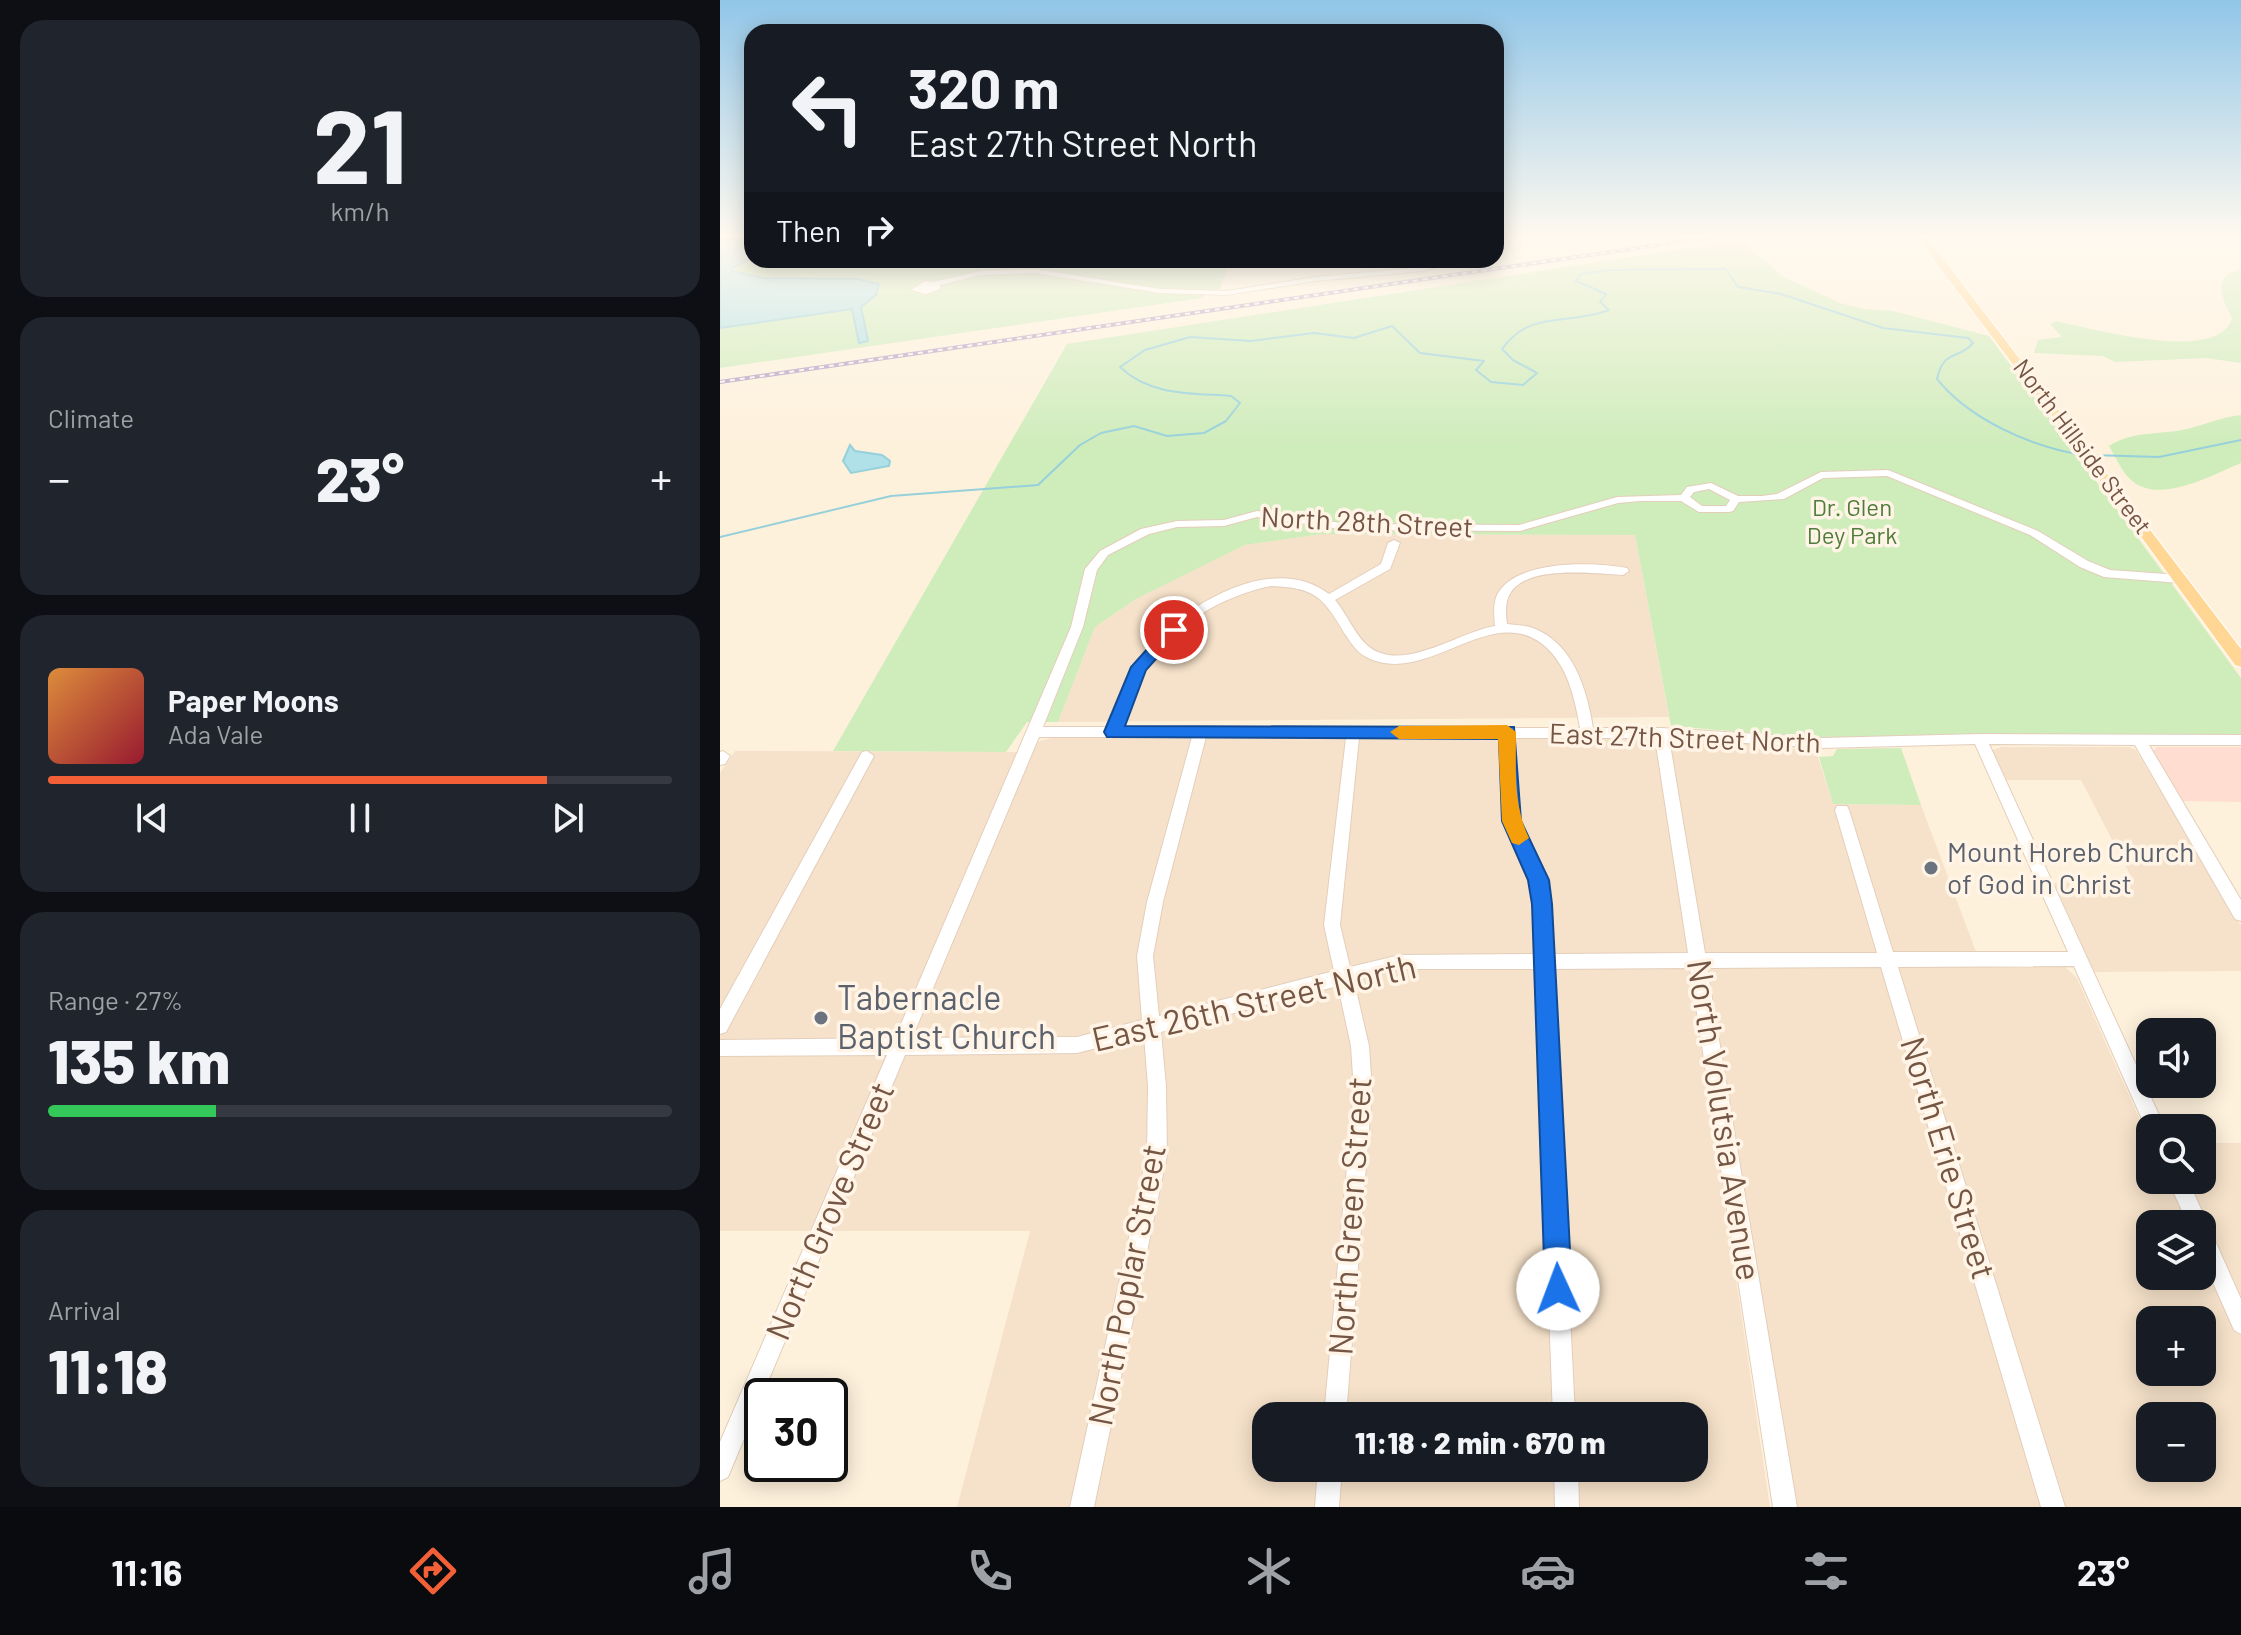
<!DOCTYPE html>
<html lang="en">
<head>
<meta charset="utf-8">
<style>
	body { margin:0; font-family:Barlow,sans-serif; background:#20242c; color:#f1f3f6; height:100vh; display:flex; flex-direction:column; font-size:30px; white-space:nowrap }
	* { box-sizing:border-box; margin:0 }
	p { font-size:26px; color:#9ea1a6 }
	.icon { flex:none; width:44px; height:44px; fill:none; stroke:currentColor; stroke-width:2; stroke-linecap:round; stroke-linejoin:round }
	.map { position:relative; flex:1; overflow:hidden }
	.sheet { display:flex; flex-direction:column; gap:20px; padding:20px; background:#0d0f14; width:720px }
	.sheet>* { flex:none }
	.hud { position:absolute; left:24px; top:24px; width:760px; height:244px; border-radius:24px; box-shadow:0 4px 20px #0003; background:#171b24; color:#f1f3f6; overflow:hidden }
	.tools { position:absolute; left:1416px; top:1018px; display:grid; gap:16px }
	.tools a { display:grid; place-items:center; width:80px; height:80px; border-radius:16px; background:#171b24; box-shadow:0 4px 20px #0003; font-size:40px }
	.speed { position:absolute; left:24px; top:1378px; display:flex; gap:16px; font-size:40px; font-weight:700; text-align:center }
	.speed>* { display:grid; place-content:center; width:104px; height:104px; border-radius:50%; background:#171b24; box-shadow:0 4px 20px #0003; line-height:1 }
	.speed .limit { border:4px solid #111; border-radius:12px; background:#fff; color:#111 }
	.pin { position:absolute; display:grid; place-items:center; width:68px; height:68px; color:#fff; margin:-34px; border:4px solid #fff; border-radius:50%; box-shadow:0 2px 8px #0007 }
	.me { position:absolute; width:88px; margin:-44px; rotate:358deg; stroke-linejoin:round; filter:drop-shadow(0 0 6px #0008) }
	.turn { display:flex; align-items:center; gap:28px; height:168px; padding:0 32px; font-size:36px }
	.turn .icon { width:104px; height:104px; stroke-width:2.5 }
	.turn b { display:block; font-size:56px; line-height:68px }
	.then { display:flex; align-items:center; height:76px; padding:0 32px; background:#0003; gap:16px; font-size:30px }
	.big { font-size:60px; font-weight:800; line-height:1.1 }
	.sheet .tile { flex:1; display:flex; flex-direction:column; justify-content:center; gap:12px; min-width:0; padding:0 28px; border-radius:24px; background:#20242c }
	.sheet .dial { align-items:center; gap:0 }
	.dial b { font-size:104px; line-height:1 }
	.song { display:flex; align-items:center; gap:24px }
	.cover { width:96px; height:96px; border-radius:12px; background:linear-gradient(135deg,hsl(30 70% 55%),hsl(350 70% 35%)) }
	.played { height:8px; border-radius:4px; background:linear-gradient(90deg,#f36037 80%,#363941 80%) }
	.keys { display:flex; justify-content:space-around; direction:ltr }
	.heat { display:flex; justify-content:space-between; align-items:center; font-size:44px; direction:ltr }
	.charge { height:12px; border-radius:6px; background:linear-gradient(90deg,#34c759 27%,#363941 0) }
	.trip { position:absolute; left:532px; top:1402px; width:456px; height:80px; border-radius:24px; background:#171b24; box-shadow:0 4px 20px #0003; font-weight:800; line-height:80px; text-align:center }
	.tab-bar { display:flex; height:128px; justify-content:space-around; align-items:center; background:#090b0e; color:#9ea1a6 }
	.tab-bar .icon { width:56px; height:56px }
	.tab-bar .selected { color:#f36037 }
	.tab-bar b { font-size:36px; color:#f1f3f6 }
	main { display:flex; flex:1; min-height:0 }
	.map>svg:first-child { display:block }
	.residential { fill:#f6e2ca; fill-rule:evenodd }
	.commercial { fill:#ffddd0 }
	.green { fill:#cfecbb }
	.water { fill:#b0e0e8; stroke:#96d0db; stroke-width:2 }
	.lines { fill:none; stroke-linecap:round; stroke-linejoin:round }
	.stream { stroke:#96d0db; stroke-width:2 }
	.minor-casing { stroke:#e4cebb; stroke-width:2 }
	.major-casing { stroke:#fff; stroke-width:2 }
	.minor { fill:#fff; fill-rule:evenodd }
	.major { fill:#ffd693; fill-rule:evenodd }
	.rail-casing { stroke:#b39cc6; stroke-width:4 }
	.rail { stroke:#fff4e5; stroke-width:2; stroke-dasharray:5; stroke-linecap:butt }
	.route { fill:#1a73e8; stroke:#114b97; stroke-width:2 }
	.slow { fill:#f59e0b }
	.worship-dot { fill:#6b7280; stroke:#fff4e5; stroke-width:3 }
	.labels { text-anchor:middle; stroke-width:7; stroke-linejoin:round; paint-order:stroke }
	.far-street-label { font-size:24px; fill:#755544; stroke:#fff4e5 }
	.far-park-label { font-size:24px; fill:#4e7c3b; stroke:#fff4e5 }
	.street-label { font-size:28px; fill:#755544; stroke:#fff4e5 }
	.worship-label { font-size:28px; fill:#5b616d; stroke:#fff4e5; text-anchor:start }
	.near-worship-label { font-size:34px; fill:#5b616d; stroke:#fff4e5; text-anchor:start }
	.near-street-label { font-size:34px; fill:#755544; stroke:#fff4e5 }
</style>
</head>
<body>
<main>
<section class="sheet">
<div class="tile dial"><b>21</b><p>km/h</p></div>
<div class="tile"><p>Climate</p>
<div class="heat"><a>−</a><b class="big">23°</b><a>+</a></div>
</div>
<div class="tile">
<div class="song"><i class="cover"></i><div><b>Paper Moons</b><p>Ada Vale</p></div></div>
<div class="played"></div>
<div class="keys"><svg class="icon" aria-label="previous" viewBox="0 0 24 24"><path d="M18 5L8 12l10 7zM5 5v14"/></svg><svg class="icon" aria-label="pause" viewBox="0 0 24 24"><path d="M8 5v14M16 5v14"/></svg><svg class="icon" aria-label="next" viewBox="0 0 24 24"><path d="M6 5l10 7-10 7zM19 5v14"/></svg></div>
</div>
<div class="tile"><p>Range · 27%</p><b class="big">135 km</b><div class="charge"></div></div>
<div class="tile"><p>Arrival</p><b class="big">11:18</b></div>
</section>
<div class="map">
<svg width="1521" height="1507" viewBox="0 0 1521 1507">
	<rect width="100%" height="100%" fill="#fef1dc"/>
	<!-- residential -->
	<path class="residential" d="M 602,534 L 915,535 L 949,717 L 338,722 L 375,627 L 416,599 L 525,545 Z
		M 331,738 L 922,737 L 936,742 L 1050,1507 L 237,1507 L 310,1231 L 0,1231 L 0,773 L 15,751 L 312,752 L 317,742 ZM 546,1416 L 974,1416 L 974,1468 L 546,1468 Z
		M 978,738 L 1096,751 L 1113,804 L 1201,805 L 1261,965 L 1343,965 L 1357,978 L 1430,1143 L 1430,1180 L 1482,1180 L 1482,1143 L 1521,1143 L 1521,1507 L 1072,1507 L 952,753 L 952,742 L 955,740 ZM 1430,1224 L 1482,1224 L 1482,1276 L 1430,1276 ZM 1430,1320 L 1482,1320 L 1482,1372 L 1430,1372 ZM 1430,1416 L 1482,1416 L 1482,1468 L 1430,1468 Z
		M 1281,747 L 1409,747 L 1416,750 L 1521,926 L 1521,971 L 1371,972 L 1330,883 L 1414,882 L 1361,780 L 1285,780 L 1271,751 Z"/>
	<!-- commercial -->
	<path class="commercial" d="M 1437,747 L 1521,747 L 1521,802 L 1461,801 L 1432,752 Z"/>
	<!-- green -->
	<path class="green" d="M 0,235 L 32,235 L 32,260 L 510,260 L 499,291 L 489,291 L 482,298 L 0,368 Z
		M 1020,240 L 1064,277 L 1120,303 L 1144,309 L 1173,311 L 1269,336 L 1521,678 L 1521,736 L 1082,737 L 951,726 L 915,535 L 602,534 L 525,545 L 416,599 L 375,627 L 338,722 L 307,722 L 286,752 L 113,751 L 347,344 Z
		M 1521,269 L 1521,363 L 1486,358 L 1395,362 L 1383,356 L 1314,353 L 1318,340 L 1342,337 L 1330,324 L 1336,321 C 1370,328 1500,365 1512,318 C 1502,298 1490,276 1521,269 Z
		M 1521,415 L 1521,463 C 1492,475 1436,507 1409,478 C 1401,470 1395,456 1389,446 C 1415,429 1442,436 1471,428 C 1489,423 1502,417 1521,415 Z
		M 1181,748 L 1201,805 L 1113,804 L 1099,757 L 1113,756 L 1117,749 Z"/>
	<!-- water -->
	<path class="water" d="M 0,235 L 32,235 L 32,258 L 12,268 L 12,271 L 43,278 L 138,279 L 159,284 L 156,295 L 141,307 L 148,341 L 139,343 L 132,309 L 0,328 Z
		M 130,445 L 135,451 L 162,455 L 170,461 L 169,466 L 131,473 L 123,461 Z"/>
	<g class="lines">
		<!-- stream -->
		<path class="stream" d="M 1371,455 L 1439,457 L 1521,440
			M 0,537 L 171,496 L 318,485 L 360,445 L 381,433 L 414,426 L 447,436 L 484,433 L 506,421 L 520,403 L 511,396 C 472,393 430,396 400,367 L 425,350 L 470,337 L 531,341 L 594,333 L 634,338 L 672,326 L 700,353 L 764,361 L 756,370 L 771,382 L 803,385 L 817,373 L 793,360 L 782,349 C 811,309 848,326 889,310 L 880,302 L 886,294 L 856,281 L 861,274 L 891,270 L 1006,269 L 1018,287 L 1061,294 L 1163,328 L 1248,338 L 1253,343 C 1238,361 1224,348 1217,379 C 1250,420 1312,447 1363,455"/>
		<defs>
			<path id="minor" d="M 874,235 L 899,235 L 776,250 L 776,246 Z
				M 729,260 L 742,260 L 703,271 L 595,281 L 507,295 L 440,293 L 315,273 L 260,275 L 220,285 L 220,289 L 206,294 L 191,290 L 205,281 L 213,282 L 260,271 L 315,269 L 440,289 L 507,291 L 595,277 L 703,267 Z
				M 1168,470 L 1318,531 L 1368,561 L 1390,570 L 1460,575 L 1466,579 L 1460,583 L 1384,577 L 1360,567 L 1310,535 L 1167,476 L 1103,478 L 1064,499 L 1019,502 L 1013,511 L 1009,512 L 979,512 L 961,501 L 921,501 L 898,503 L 800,531 L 628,530 L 537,517 L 504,526 L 457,527 L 429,534 L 388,555 L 377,570 L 363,627 L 323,727 L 388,727 C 396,704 403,680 418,660 C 453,612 550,548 609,594 L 661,564 L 668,543 L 674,540 L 680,543 L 670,569 L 615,600 C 627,614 634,634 648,646 C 682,674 738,632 775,626 C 774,616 773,604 777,595 C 795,559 874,562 907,568 L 909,571 L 903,575 C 874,574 801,563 788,598 C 785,606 786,616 787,624 C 795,625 805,625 813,628 C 853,643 867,689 873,728 L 941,728 L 1102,738 L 1260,734 L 1521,735 L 1521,745 L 1429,745 L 1521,900 L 1521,921 L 1515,919 L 1415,745 L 1269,744 L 1445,1128 L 1430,1128 L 1429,1135 L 1354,966 L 1178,967 L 1345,1507 L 1321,1507 L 1161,967 L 987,968 L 1077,1507 L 1053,1507 L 970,968 L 833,969 L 855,1416 L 833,1416 L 816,969 L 680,969 L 634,981 L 649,1046 L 652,1091 L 626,1416 L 604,1416 L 634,1091 L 631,1046 L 618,986 L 441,1032 L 446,1086 L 447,1155 L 374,1507 L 350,1507 L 427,1155 L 428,1086 L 424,1036 L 357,1053 L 185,1055 L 8,1477 L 0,1481 L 0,1442 L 167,1055 L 0,1056 L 0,1040 L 175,1038 L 351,627 L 365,569 L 380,551 L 421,529 L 457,521 L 504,520 L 537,511 L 628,524 L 799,525 L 897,497 L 961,495 L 967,487 L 991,483 L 1018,496 L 1042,496 L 1057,494 L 1101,472 ZM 989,489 L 1010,500 L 1006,506 L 982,506 L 970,497 L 974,492 ZM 551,586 C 598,588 603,598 627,637 C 632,645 639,654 648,658 C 709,687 774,597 828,649 C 849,670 855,700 860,728 L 402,727 C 408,708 414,687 425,670 C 452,626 501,596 551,586 ZM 319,737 L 472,737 L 427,902 L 417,956 L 422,1020 L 357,1037 L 192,1038 ZM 486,737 L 626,738 L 604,925 L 614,971 L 439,1016 L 433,956 L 443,902 ZM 639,738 L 780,738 L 784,821 L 811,880 L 816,954 L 680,955 L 630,967 L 620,925 ZM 794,738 L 935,738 L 968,953 L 832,954 L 827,880 L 798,821 ZM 949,738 L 1102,748 L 1255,744 L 1348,952 L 1173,952 L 1129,810 L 1127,806 L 1117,806 L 1115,810 L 1157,953 L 985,953 Z
				M 3,751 L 10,756 L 5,764 L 0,765 L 0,752 Z
				M 147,751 L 154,756 L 6,1032 L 0,1034 L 0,1009 L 142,752 Z
				M 1448,1180 L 1468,1180 L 1521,1299 L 1521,1334 L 1514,1330 L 1482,1258 L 1482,1224 L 1468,1224 Z
				M 598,1468 L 622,1468 L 619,1507 L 595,1507 Z
				M 834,1468 L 858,1468 L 859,1507 L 835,1507 Z"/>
			<path id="major" d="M 1195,235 L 1205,235 L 1521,649 L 1521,667 L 1515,665 L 1351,441 Z"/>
		</defs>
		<!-- minor casing -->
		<use href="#minor" class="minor-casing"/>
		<!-- major casing -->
		<use href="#major" class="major-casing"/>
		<!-- minor -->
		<use href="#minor" class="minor"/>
		<!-- major -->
		<use href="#major" class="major"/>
		<defs>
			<path id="rail" d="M 0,382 L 1007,235"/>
		</defs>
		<!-- rail casing -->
		<use href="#rail" class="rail-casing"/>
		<!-- rail -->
		<use href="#rail" class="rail"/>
	</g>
	<!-- sky -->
	<linearGradient id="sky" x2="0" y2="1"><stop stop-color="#91c6e8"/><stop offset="0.53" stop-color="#fff9ef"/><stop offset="1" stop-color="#fff9ef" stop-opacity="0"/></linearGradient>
	<rect width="1521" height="446" fill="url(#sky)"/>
	<!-- route -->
	<path class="route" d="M 454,625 L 462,630 L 426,670 L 405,726 L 794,727 L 801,821 L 829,880 L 832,904 L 852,1289 L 848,1298 L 838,1302 L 829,1298 L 825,1289 L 812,904 L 808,880 L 782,821 L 779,739 L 387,737 L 384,732 L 411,667 L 448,626 Z"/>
	<!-- slow -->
	<path class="slow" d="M 787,725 L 796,732 C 796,768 793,805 809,838 L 799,845 L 792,843 L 782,821 L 778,739 L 679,739 L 670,732 L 679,726 Z"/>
	<!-- markers -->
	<g class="worship-dot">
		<circle cx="1211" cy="868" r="8"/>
		<circle cx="101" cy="1018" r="8"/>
	</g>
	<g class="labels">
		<!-- far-street labels -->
		<g class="far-street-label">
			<text transform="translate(1362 447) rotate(53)" y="8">North Hillside Street</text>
		</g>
		<!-- far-park labels -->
		<g class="far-park-label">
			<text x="1132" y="516">Dr. Glen<tspan x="1132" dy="28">Dey Park</tspan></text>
		</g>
		<!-- street labels -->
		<g class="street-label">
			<text transform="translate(647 522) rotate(3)" y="10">North 28th Street</text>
			<text transform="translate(965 738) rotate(2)" y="10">East 27th Street North</text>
		</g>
		<!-- worship labels -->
		<g class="worship-label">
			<text x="1227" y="862">Mount Horeb Church<tspan x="1227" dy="32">of God in Christ</tspan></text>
		</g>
		<!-- near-worship labels -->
		<g class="near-worship-label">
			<text x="117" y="1010">Tabernacle<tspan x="117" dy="39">Baptist Church</tspan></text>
		</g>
		<!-- near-street labels -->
		<g class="near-street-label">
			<text transform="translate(534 1003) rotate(-13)" y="12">East 26th Street North</text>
			<text transform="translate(1004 1120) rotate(81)" y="12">North Volutsia Avenue</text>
			<text transform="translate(1228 1158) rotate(73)" y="12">North Erie Street</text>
			<text transform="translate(110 1211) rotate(-67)" y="12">North Grove Street</text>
			<text transform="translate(630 1216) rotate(-86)" y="12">North Green Street</text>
			<text transform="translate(407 1285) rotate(-79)" y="12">North Poplar Street</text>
		</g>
	</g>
</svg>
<div class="tools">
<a><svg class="icon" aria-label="sound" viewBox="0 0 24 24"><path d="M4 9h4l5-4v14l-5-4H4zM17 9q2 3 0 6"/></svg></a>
<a><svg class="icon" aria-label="search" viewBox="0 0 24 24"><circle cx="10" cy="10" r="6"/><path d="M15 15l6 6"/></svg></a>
<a><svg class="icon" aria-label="layers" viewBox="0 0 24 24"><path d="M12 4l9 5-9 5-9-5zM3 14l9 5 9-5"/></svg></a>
<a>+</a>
<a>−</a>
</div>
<div class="speed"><div class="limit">30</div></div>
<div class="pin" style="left:454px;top:630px;background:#d93025"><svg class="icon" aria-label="arrive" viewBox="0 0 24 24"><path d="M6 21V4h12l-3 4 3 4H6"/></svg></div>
<svg class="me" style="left:838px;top:1289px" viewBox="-20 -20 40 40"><circle r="19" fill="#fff"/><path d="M0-13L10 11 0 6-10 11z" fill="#1a73e8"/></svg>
<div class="trip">11:18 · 2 min · 670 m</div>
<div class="hud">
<div class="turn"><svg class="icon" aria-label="left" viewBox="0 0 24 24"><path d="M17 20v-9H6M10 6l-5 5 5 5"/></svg><div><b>320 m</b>East 27th Street North</div></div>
<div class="then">Then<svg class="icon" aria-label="right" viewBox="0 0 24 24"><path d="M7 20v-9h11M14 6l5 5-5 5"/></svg></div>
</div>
</div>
</main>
<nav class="tab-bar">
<b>11:16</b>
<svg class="icon selected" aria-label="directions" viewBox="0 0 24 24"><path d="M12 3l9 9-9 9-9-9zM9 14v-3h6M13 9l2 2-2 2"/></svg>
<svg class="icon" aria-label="music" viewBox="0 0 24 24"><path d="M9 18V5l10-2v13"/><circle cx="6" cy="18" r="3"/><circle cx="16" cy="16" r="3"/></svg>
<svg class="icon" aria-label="phone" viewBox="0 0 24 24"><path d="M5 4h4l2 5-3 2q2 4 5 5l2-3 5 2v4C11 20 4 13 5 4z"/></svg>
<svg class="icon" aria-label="climate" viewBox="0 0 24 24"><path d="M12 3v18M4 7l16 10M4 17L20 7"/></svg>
<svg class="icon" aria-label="car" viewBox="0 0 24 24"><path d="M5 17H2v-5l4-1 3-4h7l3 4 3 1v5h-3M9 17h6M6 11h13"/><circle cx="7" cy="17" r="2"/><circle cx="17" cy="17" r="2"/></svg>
<svg class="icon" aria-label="filters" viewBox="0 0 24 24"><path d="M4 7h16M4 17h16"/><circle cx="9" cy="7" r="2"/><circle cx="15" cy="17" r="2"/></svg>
<b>23°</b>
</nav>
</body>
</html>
